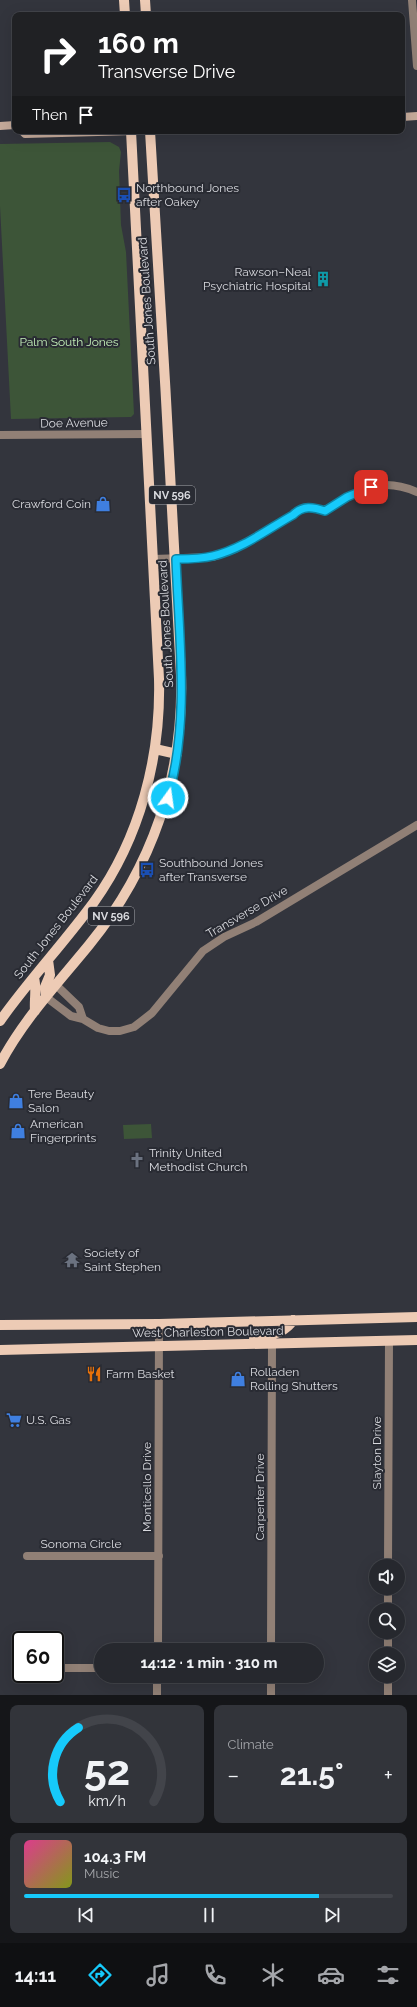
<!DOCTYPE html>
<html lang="en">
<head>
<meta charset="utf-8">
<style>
	body { margin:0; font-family:Raleway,sans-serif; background:#32343a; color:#f1f3f6; height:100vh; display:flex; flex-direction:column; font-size:15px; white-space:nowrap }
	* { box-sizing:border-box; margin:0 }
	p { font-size:13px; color:#a4a6aa }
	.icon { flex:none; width:22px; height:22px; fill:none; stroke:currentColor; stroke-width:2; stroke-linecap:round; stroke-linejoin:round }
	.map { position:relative; height:1695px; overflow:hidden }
	.panel { display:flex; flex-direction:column; gap:10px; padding:10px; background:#151619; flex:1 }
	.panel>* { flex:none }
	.banner { position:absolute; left:12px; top:12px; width:393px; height:122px; border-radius:8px; box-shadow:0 4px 16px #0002,0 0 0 1px #42444a; background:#202124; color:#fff; overflow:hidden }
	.tools { position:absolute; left:369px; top:1559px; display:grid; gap:8px }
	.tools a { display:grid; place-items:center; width:36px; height:36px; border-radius:50%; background:#26282e; box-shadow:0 4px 16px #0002,0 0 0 1px #42444a; font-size:20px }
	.speed { position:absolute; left:12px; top:1631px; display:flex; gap:8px; font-size:20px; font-weight:700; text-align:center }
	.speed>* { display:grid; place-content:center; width:52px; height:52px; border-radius:50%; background:#26282e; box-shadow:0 4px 16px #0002,0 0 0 1px #42444a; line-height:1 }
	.speed .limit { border:2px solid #111; border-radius:6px; background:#fff; color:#111 }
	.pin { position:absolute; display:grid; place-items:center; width:34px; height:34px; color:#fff; margin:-17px; border-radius:8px; box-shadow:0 2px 6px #0006 }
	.me { position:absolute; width:44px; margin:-22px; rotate:14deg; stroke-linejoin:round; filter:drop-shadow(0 0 3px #0008) }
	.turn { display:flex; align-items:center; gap:14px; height:84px; padding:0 20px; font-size:18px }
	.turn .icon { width:52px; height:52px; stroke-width:2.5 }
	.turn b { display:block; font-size:28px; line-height:34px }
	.then { display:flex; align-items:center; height:38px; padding:0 20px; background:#0003; gap:8px; font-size:15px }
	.big { font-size:30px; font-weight:700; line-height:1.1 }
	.panel .card { flex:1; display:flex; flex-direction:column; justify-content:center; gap:6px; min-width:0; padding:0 14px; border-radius:8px; background:#32343a }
	.panel .dial { align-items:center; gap:0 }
	.dial svg { height:104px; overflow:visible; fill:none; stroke:#42444a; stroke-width:7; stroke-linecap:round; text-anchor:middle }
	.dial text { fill:#f1f3f6; stroke:none }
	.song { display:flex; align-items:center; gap:12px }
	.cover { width:48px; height:48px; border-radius:6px; background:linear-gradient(135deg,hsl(330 70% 55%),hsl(70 70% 35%)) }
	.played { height:4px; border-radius:2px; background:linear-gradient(90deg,#16cafb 80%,#42444a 80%) }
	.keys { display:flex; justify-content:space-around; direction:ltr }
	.heat { display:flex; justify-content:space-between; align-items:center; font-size:22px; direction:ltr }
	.panel .tiles { flex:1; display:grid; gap:10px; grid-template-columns:1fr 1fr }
	.card:last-child { grid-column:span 2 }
	.trip { position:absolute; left:94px; top:1643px; width:230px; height:40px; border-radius:20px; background:#26282e; box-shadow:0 4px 16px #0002,0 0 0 1px #42444a; font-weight:700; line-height:40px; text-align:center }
	.dock { display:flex; height:64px; justify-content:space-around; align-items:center; background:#0f1012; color:#a4a6aa }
	.dock .icon { width:28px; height:28px }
	.dock .active { color:#16cafb }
	.dock b { font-size:18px; color:#f1f3f6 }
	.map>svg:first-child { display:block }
	.green { fill:#3d5538 }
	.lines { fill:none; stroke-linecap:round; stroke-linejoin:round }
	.minor { stroke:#918076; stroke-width:8 }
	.secondary { stroke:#c5aa9a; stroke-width:8 }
	.primary { stroke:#edcbb5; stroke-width:10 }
	.route-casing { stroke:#0e83a3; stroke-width:10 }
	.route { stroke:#16cafb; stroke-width:7 }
	.labels { text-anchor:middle; stroke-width:4; stroke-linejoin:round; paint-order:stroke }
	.shield { fill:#292b33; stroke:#a4a6ab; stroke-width:1 }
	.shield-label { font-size:11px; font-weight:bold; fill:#d9dadf }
	.poi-label { font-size:12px; fill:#d9dadf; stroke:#292b33; text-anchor:start }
	.street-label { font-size:12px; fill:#d9dadf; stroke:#292b33 }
	.park-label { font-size:12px; fill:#c2eeb7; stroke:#292b33 }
</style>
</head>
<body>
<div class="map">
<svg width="417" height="1695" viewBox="0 0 417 1695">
	<rect width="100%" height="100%" fill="#33353d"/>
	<!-- green -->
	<path class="green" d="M 110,142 L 119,147 L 121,152 L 119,171 L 121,225 L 126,252 L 134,414 L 131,417 L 11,419 L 0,206 L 0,144 Z
		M 151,1124 L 152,1138 L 124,1139 L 123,1125 Z"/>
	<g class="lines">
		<!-- minor -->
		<path class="minor" d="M 412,0 L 417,66
			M 0,435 L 147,434
			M 153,559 L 213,557 L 235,549 L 293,515 C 303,505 313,507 325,511 C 357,491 379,475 417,492
			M 56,985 L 79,1007 L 83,1019
			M 46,997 L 71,1016 L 83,1019 L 98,1028 L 109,1031 L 120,1031 L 134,1027 L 152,1013 L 203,951 L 224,937 L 256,922 L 417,825
			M 27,1556 L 159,1556
			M 388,1566 L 389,1341
			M 388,1610 L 388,1588
			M 158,1650 L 159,1324
			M 271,1650 L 272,1343
			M 388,1654 L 388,1632
			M 55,1668 L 101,1668
			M 157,1695 L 157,1676
			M 271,1695 L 271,1676
			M 388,1695 L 388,1676"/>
		<!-- secondary -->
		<path class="secondary" d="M 402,117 L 417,116
			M 0,126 L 15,125
			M 22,131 L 25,134 L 134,131"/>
		<!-- primary -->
		<path class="primary" d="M 124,0 L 125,15
			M 145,0 L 146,15
			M 155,749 L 177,754
			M 34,978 C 37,989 34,999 35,1011
			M 46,997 L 45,987 L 50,975 L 48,960
			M 0,1021 C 29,980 64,943 94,902 C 140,838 161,757 159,679 L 131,131
			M 0,1064 C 23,1020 58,983 89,945 C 152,868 184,775 181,675 C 172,494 161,312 150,131
			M 0,1325 L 159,1324 L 417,1317
			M 254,1339 C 268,1335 285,1334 293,1320
			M 0,1350 L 417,1340"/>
	</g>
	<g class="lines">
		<defs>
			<path id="route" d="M 168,798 C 190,720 179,639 176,559 C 188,559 201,559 213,556 C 242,549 268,529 293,515 C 303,505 313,507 325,511 L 347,497 L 371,487"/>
		</defs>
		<!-- route casing -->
		<use href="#route" class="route-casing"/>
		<!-- route -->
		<use href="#route" class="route"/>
	</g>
	<!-- icons -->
	<defs>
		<symbol id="bus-bare" viewBox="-9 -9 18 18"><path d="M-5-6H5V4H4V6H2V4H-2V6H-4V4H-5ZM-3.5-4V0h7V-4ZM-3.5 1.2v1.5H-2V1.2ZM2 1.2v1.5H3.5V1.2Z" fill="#1a4fb4" stroke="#292b33" stroke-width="2.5" paint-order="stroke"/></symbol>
		<symbol id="building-bare" viewBox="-9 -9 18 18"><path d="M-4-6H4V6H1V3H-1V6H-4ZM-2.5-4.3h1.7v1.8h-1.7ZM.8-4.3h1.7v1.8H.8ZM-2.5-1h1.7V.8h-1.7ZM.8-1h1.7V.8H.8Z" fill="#0f9aa8" stroke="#292b33" stroke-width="2.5" paint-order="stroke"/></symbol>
		<symbol id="shop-bare" viewBox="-9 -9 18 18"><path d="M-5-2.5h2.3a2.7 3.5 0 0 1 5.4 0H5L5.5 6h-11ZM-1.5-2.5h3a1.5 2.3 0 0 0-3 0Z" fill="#3f7fe0" stroke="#292b33" stroke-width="2.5" paint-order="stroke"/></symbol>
		<symbol id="church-bare" viewBox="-9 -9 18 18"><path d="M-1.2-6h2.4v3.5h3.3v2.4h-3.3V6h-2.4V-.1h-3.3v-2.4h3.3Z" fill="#6b7280" stroke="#292b33" stroke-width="2.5" paint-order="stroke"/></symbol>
		<symbol id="temple-bare" viewBox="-9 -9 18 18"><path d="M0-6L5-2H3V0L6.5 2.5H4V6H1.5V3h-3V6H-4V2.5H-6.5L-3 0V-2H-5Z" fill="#6b7280" stroke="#292b33" stroke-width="2.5" paint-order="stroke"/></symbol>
		<symbol id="restaurant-bare" viewBox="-9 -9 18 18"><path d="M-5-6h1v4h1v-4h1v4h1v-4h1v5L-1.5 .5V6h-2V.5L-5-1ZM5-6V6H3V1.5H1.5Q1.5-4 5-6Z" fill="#e8710a" stroke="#292b33" stroke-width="2.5" paint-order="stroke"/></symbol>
		<symbol id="supermarket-bare" viewBox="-9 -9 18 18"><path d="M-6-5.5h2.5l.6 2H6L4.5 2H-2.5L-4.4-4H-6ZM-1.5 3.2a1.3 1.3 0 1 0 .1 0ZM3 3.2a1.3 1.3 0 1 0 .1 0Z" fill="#3f7fe0" stroke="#292b33" stroke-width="2.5" paint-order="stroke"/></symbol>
	</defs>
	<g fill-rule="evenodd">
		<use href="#bus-bare" x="113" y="184" width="22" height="22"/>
		<use href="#building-bare" x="312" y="268" width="22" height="22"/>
		<use href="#shop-bare" x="92" y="493" width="22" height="22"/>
		<use href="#bus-bare" x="136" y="859" width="22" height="22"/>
		<use href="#shop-bare" x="5" y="1090" width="22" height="22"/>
		<use href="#shop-bare" x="7" y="1120" width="22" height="22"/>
		<use href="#church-bare" x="126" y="1149" width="22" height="22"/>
		<use href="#temple-bare" x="61" y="1249" width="22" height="22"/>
		<use href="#restaurant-bare" x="83" y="1363" width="22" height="22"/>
		<use href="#shop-bare" x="227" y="1368" width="22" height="22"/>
		<use href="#supermarket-bare" x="3" y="1409" width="22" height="22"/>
	</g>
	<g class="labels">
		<!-- shield labels -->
		<g class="shield">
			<rect x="149" y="486" width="46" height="18" rx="3"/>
			<rect x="88" y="907" width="46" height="18" rx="3"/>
		</g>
		<g class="shield-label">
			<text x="172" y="499">NV 596</text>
			<text x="111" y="920">NV 596</text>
		</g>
		<!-- poi labels -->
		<g class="poi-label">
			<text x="136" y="192">Northbound Jones<tspan x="136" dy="14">after Oakey</tspan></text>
			<text x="311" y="276" text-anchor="end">Rawson–Neal<tspan x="311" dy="14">Psychiatric Hospital</tspan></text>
			<text x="91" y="508" text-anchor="end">Crawford Coin</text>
			<text x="159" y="867">Southbound Jones<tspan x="159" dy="14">after Transverse</tspan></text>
			<text x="28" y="1098">Tere Beauty<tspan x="28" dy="14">Salon</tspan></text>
			<text x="30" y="1128">American<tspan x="30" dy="14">Fingerprints</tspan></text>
			<text x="149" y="1157">Trinity United<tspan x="149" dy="14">Methodist Church</tspan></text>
			<text x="84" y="1257">Society of<tspan x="84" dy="14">Saint Stephen</tspan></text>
			<text x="250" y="1376">Rolladen<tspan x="250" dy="14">Rolling Shutters</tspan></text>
			<text x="106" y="1378">Farm Basket</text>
			<text x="26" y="1424">U.S. Gas</text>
		</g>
		<!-- street labels -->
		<g class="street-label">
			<text transform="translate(147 301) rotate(-94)" y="4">South Jones Boulevard</text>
			<text transform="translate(74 423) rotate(-1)" y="4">Doe Avenue</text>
			<text transform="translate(166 624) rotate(-93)" y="4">South Jones Boulevard</text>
			<text transform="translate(247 912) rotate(-30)" y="4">Transverse Drive</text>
			<text transform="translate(56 927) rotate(-52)" y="4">South Jones Boulevard</text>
			<text transform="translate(208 1332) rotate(-1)" y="4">West Charleston Boulevard</text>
			<text transform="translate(377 1453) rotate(-90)" y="4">Slayton Drive</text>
			<text transform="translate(147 1487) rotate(-90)" y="4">Monticello Drive</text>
			<text transform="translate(260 1497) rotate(-90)" y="4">Carpenter Drive</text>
			<text x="81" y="1548">Sonoma Circle</text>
		</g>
		<!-- park labels -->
		<g class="park-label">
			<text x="69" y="346">Palm South Jones</text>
		</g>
	</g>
</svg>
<div class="tools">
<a><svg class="icon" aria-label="sound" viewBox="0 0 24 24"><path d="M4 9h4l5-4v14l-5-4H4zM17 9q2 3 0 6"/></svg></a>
<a><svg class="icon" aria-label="search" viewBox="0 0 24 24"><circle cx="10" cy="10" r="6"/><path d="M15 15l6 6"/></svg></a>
<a><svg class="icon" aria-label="layers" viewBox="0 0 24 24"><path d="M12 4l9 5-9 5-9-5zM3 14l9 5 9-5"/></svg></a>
</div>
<div class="speed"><div class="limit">60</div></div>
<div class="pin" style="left:371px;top:487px;background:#d93025"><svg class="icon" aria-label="arrive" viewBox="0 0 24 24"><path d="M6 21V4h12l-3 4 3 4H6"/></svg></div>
<svg class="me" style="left:168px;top:798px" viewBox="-20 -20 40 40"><circle r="17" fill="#16cafb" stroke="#fff" stroke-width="3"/><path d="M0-11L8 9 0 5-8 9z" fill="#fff"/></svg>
<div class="trip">14:12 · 1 min · 310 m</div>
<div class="banner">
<div class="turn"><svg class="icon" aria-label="right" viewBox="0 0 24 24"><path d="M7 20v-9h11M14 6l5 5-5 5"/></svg><div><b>160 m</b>Transverse Drive</div></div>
<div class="then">Then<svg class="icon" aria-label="arrive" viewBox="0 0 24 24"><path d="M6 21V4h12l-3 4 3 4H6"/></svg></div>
</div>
</div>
<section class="panel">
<div class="tiles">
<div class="card dial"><svg viewBox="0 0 100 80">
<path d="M14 69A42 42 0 1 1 86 69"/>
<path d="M14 69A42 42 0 0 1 28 12" stroke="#16cafb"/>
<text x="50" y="56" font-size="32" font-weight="700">52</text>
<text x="50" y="72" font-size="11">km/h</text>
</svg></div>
<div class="card"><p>Climate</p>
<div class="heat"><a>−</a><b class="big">21.5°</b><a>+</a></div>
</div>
<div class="card">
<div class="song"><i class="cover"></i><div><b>104.3 FM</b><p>Music</p></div></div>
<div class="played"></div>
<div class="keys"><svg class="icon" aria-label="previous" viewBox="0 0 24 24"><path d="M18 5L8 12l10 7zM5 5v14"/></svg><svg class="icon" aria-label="pause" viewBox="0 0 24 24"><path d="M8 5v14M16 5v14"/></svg><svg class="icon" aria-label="next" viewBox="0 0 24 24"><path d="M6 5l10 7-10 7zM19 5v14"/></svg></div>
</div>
</div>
</section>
<nav class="dock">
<b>14:11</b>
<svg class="icon active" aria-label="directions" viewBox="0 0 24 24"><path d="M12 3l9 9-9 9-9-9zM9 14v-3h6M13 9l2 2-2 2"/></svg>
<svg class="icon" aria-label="music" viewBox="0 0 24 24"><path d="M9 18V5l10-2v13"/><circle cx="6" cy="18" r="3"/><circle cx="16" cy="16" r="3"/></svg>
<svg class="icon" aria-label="phone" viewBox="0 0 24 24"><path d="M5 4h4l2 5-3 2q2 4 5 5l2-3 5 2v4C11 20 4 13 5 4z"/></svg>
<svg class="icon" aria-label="climate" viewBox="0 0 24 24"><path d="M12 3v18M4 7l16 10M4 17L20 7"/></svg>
<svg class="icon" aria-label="car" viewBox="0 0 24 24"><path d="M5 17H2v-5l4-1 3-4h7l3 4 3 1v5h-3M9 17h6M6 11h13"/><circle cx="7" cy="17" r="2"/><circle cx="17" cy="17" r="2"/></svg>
<svg class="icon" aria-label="filters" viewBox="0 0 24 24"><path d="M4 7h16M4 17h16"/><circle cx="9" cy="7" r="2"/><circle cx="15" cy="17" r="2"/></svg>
</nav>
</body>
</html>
